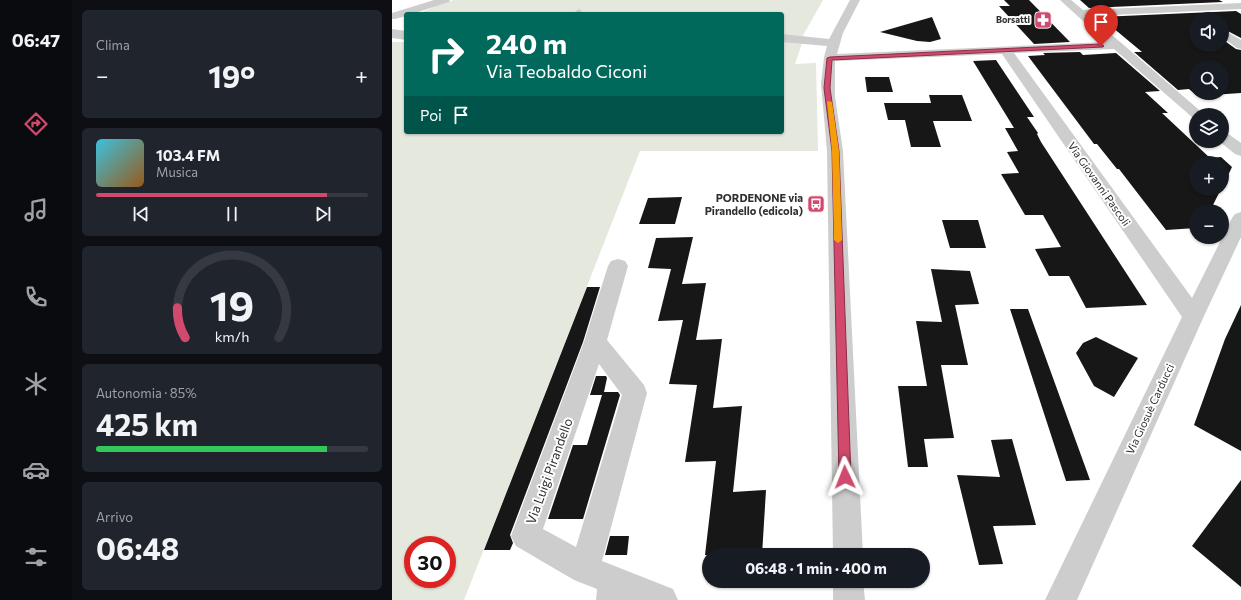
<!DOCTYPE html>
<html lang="it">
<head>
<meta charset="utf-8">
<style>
	body { margin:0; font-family:Commissioner,sans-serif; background:#20242c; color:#f1f3f6; height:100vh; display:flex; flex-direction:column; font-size:15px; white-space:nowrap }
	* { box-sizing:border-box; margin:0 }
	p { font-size:13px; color:#9ea1a6 }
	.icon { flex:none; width:22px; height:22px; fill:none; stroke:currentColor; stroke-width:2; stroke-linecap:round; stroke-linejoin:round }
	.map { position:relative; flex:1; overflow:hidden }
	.details { display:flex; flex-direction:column; gap:10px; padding:10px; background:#0d0f14; width:320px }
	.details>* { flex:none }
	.guide { position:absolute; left:12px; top:12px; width:380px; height:122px; border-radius:4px; box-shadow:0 1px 3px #0004; background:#00695c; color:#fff; overflow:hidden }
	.tools { position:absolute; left:797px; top:12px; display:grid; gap:8px }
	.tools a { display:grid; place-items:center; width:40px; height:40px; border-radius:50%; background:#171b24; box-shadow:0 1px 3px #0004; font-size:20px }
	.speed { position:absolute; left:12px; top:536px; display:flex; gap:8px; font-size:20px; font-weight:700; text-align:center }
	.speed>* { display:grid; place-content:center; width:52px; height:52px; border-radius:50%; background:#171b24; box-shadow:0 1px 3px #0004; line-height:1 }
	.speed .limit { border:6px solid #d22; background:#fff; color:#111 }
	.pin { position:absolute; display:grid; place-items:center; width:34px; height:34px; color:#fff; margin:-41px -17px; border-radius:50% 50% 50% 0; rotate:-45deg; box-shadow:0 0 4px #0007 }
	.pin .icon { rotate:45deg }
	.me { position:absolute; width:44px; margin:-22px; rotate:358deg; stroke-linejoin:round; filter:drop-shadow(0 0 3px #0008) }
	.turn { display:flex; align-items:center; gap:14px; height:84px; padding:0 16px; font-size:18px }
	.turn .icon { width:52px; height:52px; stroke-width:2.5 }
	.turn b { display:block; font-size:28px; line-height:34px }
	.then { display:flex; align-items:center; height:38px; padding:0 16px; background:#0003; gap:8px; font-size:15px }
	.big { font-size:30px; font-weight:700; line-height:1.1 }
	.details .card { flex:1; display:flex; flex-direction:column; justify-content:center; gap:6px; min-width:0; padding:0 14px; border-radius:6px; background:#20242c }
	.details .dial { align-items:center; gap:0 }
	.dial svg { height:104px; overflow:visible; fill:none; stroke:#363941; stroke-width:7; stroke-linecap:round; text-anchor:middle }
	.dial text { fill:#f1f3f6; stroke:none }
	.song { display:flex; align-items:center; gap:12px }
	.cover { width:48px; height:48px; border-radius:6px; background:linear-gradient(135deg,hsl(190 70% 55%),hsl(30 70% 35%)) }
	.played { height:4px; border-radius:2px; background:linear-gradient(90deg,#d1496d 85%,#363941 85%) }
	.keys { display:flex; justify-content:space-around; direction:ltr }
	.heat { display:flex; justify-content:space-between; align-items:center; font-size:22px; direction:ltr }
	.charge { height:6px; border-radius:3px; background:linear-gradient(90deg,#34c759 85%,#363941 0) }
	.trip { position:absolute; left:310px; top:548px; width:228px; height:40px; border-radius:20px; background:#171b24; box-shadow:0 1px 3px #0004; font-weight:700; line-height:40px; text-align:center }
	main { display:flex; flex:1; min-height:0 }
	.menu { display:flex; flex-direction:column; width:72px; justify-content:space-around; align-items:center; background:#090b0e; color:#9ea1a6 }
	.menu .icon { width:28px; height:28px }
	.menu .selected { color:#d1496d }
	.menu b { font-size:18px; color:#f1f3f6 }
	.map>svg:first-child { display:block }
	.green { fill:#e5e8dd; fill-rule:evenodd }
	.building { fill:#171717; fill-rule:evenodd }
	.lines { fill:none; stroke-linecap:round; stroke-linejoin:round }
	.service { fill:#cdcdcd; fill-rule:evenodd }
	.minor { fill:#cdcdcd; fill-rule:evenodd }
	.route { fill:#d1496d; stroke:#882f47 }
	.slow { fill:#f59e0b }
	.labels { text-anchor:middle; stroke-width:4; stroke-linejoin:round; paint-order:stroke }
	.far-poi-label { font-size:9px; font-weight:bold; fill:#303030; stroke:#fff; text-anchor:end }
	.street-label { font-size:11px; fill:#303030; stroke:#fff }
	.poi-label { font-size:11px; font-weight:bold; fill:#303030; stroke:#fff; text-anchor:end }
	.near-street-label { font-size:13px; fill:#303030; stroke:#fff }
</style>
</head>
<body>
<main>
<nav class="menu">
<b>06:47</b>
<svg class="icon selected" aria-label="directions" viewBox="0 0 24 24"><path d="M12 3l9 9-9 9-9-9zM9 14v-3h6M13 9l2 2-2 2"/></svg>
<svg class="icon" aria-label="music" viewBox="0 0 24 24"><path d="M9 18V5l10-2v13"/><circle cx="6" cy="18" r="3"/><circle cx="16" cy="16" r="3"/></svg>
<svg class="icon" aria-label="phone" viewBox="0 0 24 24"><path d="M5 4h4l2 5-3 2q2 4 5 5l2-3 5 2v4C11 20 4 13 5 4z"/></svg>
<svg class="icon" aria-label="climate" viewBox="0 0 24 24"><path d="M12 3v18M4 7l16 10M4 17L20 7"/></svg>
<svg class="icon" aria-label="car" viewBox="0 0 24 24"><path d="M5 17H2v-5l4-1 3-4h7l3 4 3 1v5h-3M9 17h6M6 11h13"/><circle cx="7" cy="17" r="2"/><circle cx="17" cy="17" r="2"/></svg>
<svg class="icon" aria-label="filters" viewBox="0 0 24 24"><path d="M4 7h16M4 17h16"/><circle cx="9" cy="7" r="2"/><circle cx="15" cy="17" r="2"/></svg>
</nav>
<section class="details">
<div class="card"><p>Clima</p>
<div class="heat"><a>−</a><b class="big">19°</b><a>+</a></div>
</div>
<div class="card">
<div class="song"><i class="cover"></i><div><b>103.4 FM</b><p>Musica</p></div></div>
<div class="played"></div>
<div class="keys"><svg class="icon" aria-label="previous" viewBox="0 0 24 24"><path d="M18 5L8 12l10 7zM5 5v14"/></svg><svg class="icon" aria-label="pause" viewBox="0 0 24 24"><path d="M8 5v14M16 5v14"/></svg><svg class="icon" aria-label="next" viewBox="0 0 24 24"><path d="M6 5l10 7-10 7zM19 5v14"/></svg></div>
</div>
<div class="card dial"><svg viewBox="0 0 100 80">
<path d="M14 69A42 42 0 1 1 86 69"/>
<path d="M14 69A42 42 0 0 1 8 46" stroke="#d1496d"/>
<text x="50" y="56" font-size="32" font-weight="700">19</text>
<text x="50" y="72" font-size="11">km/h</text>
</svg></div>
<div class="card"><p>Autonomia · 85%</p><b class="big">425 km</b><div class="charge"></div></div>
<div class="card"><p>Arrivo</p><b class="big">06:48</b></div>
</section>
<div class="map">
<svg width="849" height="600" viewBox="0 0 849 600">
	<rect width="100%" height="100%" fill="#fff"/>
	<!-- green -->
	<path class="green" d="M 62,0 L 431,0 L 409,39 L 410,43 L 403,64 L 424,63 L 426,151 L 248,151 L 72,600 L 0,600 L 0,42 L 14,42 L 14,132 L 390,132 L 390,14 L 26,14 L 44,6 ZM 21,545 L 55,545 L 55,579 L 21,579 Z"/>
	<!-- building -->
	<path class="building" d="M 612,0 L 637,0 L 678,42 L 642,44 L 607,6 L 618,6 Z
		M 688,0 L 827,0 L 831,2 L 697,8 Z
		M 844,11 L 849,14 L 849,38 L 830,28 L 830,19 L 804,19 L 804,45 L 830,45 L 830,39 L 844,49 L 849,50 L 849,93 L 805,96 L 797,89 L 786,90 L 742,52 L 750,52 L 708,17 ZM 804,67 L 830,67 L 830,93 L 804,93 Z
		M 540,17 L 549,39 L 538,42 L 525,41 L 488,32 Z
		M 688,52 L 691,55 L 724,53 L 768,91 L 753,92 L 776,113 L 770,113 L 818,158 L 829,157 L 840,167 L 830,188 L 830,163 L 804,163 L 804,189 L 829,189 L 818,211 L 804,211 L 804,228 L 774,230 L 727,169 L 725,169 L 705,144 L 702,144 L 636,56 L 653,55 L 651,53 Z
		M 604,60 L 642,117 L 635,117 L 646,133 L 645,134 L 649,142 L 755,305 L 694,308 L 677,276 L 657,276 L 643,249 L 669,247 L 651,215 L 633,215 L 609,174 L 627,173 L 615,152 L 626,151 L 613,128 L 622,128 L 581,61 Z
		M 473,77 L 497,77 L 501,92 L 475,92 Z
		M 537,95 L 570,95 L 580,121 L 541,121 L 549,147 L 519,147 L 513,120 L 496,120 L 492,103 L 539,103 Z
		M 290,197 L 283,224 L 247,224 L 256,198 Z
		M 550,220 L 586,220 L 594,248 L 558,248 Z
		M 301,237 L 290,284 L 314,283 L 304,340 L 330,339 L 321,408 L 350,406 L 341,492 L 374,490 L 370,555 L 313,555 L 324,461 L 293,462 L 305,385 L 277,384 L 291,320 L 266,321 L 279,269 L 256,268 L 264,238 Z
		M 539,269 L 578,271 L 587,304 L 563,305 L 576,365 L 549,365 L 562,438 L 532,439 L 536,467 L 516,467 L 506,386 L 535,386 L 524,321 L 550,322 Z
		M 195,287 L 208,287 L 191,342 L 118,535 L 121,543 L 118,550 L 92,550 Z
		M 849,305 L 849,451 L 802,425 L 833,339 Z
		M 618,309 L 636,309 L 698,480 L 674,481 Z
		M 704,337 L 746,358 L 722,397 L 702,386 L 684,353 L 691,343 Z
		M 204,376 L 214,376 L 215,378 L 212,392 L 226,392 L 228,395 L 191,519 L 156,519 L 181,445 L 195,445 L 210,395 L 198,395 Z
		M 620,439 L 644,525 L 601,526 L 611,564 L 587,565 L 565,475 L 608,477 L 599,440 Z
		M 849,480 L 849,587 L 800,546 Z
		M 218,536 L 237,536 L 235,555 L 213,555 Z"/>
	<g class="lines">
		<!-- service -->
		<path class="service" d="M 187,9 L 190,11 L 187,14 L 180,14 Z
			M 3,31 L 6,33 L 5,35 L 14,36 L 14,40 L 0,38 L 0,33 Z"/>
		<!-- minor -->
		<path class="minor" d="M 42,0 L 58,0 L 57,2 L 20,14 L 14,14 L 14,16 L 3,19 L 0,19 L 0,13 Z
			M 458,0 L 468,0 L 451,33 L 445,54 L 714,42 L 668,0 L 679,0 L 691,10 L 849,3 L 849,9 L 698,16 L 813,115 L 804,115 L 804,119 L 801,118 L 722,49 L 622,53 L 800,298 L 840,218 L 843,214 L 849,212 L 849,237 L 812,316 L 685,600 L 653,600 L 790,317 L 610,54 L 443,61 L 443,97 L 451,151 L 471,555 L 441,555 L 435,151 L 429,84 L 432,57 L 435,46 L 390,42 L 390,34 L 437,39 Z
			M 0,29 L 14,31 L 14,37 L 0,35 Z
			M 830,29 L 849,40 L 849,49 L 845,48 L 830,37 Z
			M 830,131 L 835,133 L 849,143 L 849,156 L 843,154 L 827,141 L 830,141 Z
			M 226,259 L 233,261 L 236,266 L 215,340 L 252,385 L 255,393 L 210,561 L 281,589 L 286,600 L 204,600 L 205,589 L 182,580 L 124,546 L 119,536 L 192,342 L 216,266 L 219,261 ZM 207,364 L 230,395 L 184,547 L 151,529 Z
			M 441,581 L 471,581 L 473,600 L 441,600 Z"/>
	</g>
	<!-- route -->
	<path class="route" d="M 709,44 L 712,46 L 711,47 L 440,60 L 438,88 L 447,151 L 459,477 L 457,481 L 453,482 L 449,481 L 447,477 L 440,151 L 432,88 L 435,58 L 438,57 Z"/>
	<!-- slow -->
	<path class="slow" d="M 435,101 L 440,102 L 447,151 L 450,240 L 446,243 L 442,240 L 440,151 Z"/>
	<!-- icons -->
	<defs>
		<symbol id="pharmacy-square" viewBox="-11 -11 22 22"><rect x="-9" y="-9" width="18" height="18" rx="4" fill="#d1496d" stroke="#fff"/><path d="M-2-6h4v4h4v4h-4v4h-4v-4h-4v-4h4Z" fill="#fff"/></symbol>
		<symbol id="bus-square" viewBox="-11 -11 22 22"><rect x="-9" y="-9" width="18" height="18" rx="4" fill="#d1496d" stroke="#fff"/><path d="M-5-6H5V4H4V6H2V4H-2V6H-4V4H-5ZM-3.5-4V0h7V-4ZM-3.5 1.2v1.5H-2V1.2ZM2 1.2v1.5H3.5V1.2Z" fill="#fff"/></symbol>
	</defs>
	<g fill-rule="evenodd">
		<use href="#pharmacy-square" x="641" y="10" width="20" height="20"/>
		<use href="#bus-square" x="414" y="194" width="20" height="20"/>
	</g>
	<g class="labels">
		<!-- far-poi labels -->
		<g class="far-poi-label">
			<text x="638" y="23">Borsatti</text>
		</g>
		<!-- street labels -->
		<g class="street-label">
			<text transform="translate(707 184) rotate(55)" y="4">Via Giovanni Pascoli</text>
			<text transform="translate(758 409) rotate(-65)" y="4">Via Giosuè Carducci</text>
		</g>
		<!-- poi labels -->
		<g class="poi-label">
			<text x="411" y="202">PORDENONE via<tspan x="411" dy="13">Pirandello (edicola)</tspan></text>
		</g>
		<!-- near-street labels -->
		<g class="near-street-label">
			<text transform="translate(157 471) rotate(-70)" y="5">Via Luigi Pirandello</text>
		</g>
	</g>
</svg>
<div class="tools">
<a><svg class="icon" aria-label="sound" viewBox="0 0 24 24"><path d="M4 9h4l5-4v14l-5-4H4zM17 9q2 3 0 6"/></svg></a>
<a><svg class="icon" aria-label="search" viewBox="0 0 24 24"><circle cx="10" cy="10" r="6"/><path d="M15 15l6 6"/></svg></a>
<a><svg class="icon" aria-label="layers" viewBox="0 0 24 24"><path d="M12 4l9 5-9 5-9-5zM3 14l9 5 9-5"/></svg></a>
<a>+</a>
<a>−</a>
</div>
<div class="speed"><div class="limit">30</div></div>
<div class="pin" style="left:709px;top:46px;background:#d93025"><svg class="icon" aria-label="arrive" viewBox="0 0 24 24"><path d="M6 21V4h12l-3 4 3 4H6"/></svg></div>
<svg class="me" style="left:453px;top:477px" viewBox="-20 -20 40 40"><path d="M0-17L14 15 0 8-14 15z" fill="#d1496d" stroke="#fff" stroke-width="4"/></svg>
<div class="trip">06:48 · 1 min · 400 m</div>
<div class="guide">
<div class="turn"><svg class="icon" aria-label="right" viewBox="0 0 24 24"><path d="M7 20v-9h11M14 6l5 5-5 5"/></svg><div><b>240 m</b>Via Teobaldo Ciconi</div></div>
<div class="then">Poi<svg class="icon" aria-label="arrive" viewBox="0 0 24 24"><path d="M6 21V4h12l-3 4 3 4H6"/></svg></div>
</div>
</div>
</main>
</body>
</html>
